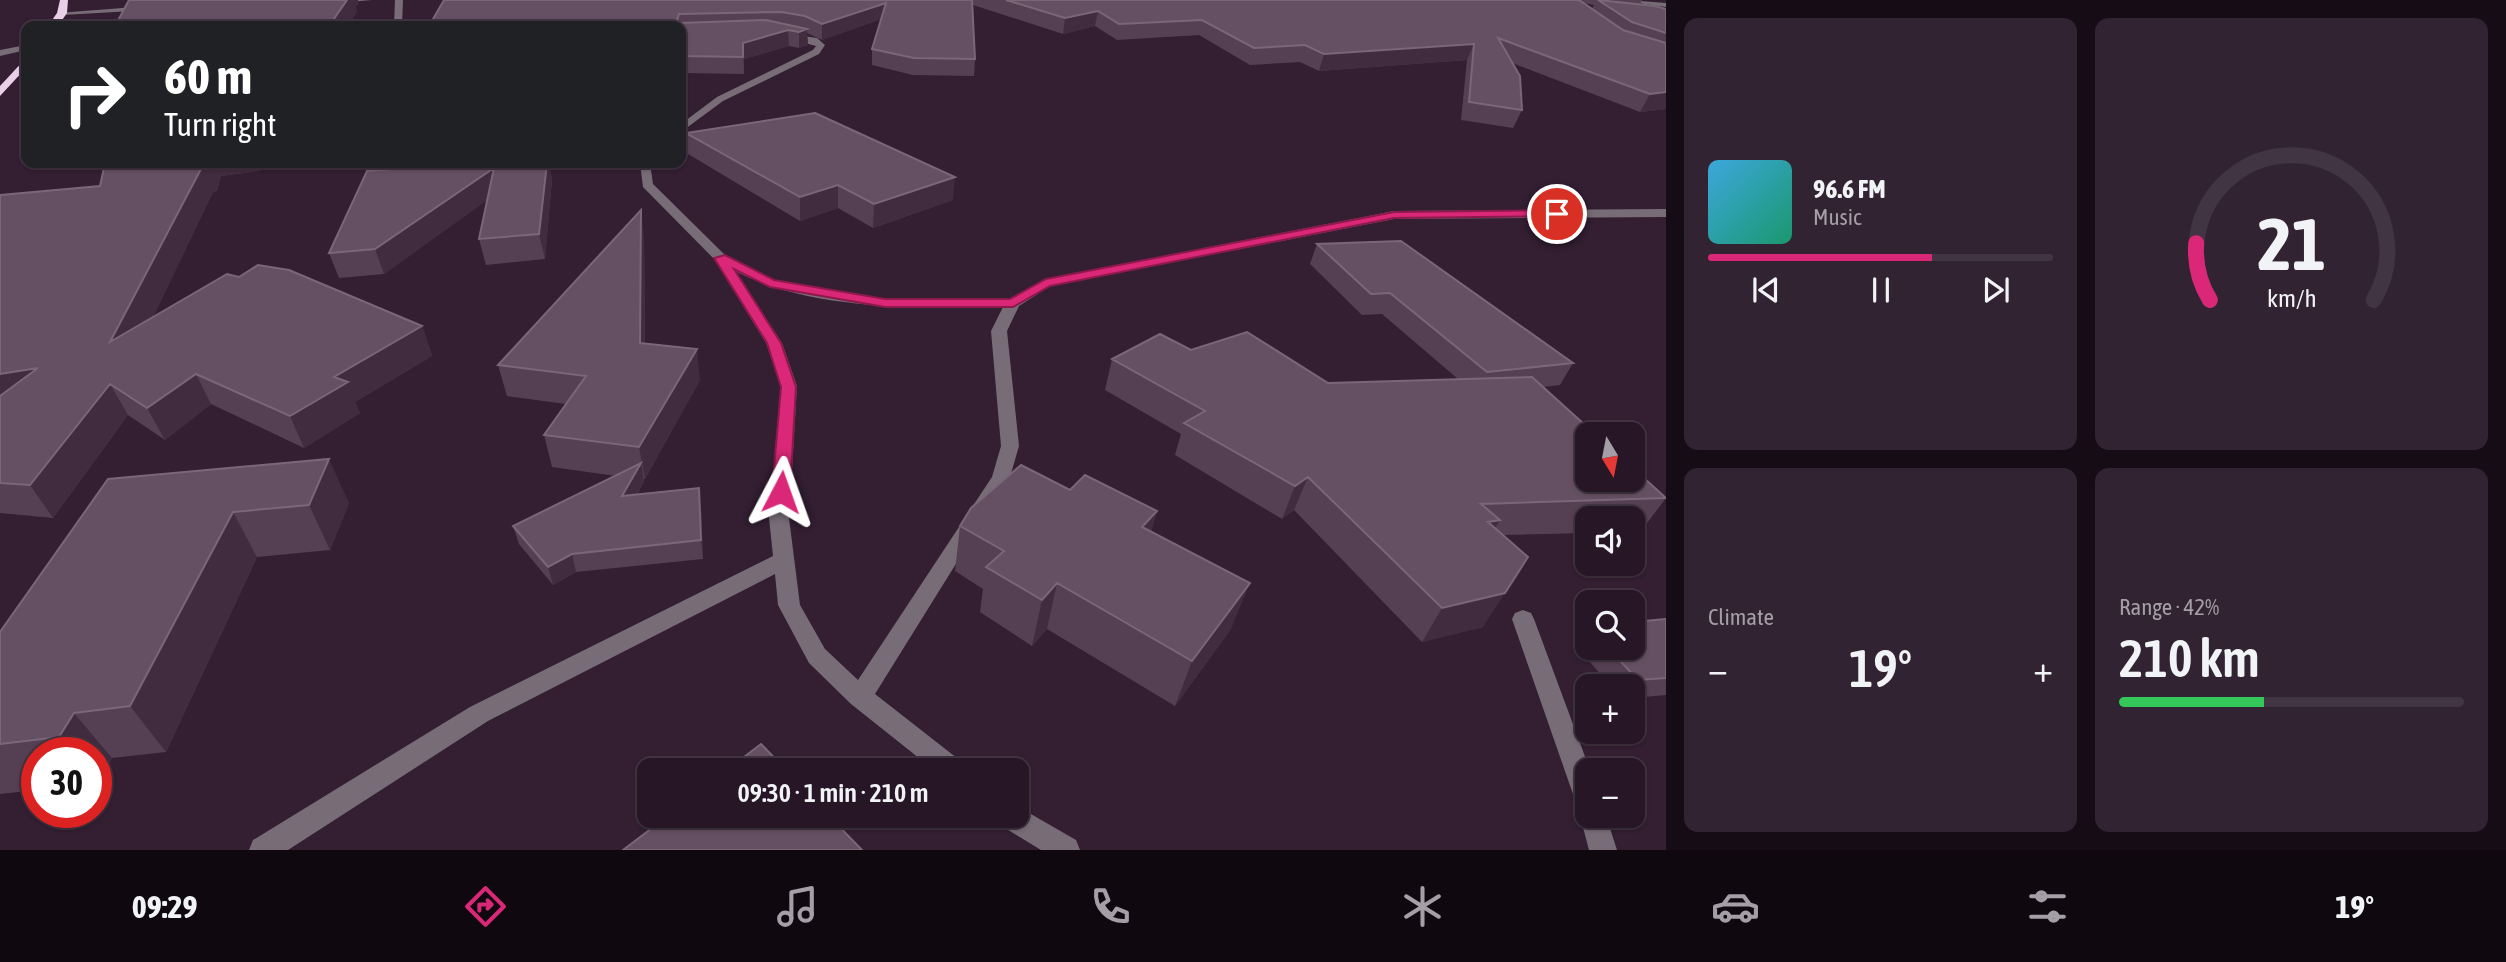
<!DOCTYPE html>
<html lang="en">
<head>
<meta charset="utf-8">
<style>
	body { margin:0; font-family:"Asap Condensed",sans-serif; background:#322332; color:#f1f3f6; height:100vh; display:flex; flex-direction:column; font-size:26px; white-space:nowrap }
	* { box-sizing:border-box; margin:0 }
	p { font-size:23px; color:#a49fa7 }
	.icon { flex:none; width:38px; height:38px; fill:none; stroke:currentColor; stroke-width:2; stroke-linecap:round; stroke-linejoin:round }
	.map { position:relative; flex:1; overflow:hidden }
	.side { display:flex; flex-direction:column; gap:18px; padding:18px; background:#150c15; width:840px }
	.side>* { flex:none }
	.guide { position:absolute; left:21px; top:21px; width:665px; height:147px; border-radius:14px; box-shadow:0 2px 5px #0004,0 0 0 2px #423543; background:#202124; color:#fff; overflow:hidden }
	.needle { width:46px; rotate:170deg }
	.fabs { position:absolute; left:1575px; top:422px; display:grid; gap:14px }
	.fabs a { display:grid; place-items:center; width:70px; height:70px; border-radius:14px; background:#261626; box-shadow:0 2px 5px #0004,0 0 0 2px #423543; font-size:35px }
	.speed { position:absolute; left:21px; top:737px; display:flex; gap:14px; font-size:35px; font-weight:700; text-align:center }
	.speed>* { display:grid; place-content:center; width:91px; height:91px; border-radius:50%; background:#261626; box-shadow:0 2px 5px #0004,0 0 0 2px #423543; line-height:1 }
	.speed .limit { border:10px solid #d22; background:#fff; color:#111 }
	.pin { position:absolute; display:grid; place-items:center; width:60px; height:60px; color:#fff; margin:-30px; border:4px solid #fff; border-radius:50%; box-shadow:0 2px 7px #0007 }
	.me { position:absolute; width:77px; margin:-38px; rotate:4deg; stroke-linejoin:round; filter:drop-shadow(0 0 5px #0008) }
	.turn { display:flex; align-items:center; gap:24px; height:147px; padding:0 28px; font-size:32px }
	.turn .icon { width:91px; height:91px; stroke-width:2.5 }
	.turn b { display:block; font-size:49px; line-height:60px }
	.big { font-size:52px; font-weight:600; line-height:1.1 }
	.side .widget { flex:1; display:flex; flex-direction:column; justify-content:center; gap:10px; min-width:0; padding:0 24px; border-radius:14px; background:#322332 }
	.side .dial { align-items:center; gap:0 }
	.dial svg { height:182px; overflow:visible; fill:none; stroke:#423543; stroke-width:7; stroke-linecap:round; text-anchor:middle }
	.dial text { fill:#f1f3f6; stroke:none }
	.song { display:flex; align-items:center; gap:21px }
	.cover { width:84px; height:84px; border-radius:10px; background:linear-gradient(135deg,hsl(200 70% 55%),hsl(160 70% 35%)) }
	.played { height:7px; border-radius:4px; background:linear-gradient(90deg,#db2777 65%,#423543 65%) }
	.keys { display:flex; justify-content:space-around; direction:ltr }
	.heat { display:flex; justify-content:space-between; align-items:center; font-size:38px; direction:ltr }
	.charge { height:10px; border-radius:5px; background:linear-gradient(90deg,#34c759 42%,#423543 0) }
	.side .tiles { flex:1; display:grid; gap:18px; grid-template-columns:repeat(2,1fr) }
	.trip { position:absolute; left:637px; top:758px; width:392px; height:70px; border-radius:14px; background:#261626; box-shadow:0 2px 5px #0004,0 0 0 2px #423543; font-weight:600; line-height:70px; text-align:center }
	.dock { display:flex; height:112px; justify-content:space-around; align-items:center; background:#0f090f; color:#a49fa7 }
	.dock .icon { width:49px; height:49px }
	.dock .selected { color:#db2777 }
	.dock b { font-size:32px; color:#f1f3f6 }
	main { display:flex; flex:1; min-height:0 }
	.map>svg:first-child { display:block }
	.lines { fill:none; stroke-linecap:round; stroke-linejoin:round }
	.minor { fill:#786d77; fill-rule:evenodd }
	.highway { fill:#eacfe8; fill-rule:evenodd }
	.wall { fill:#554053; fill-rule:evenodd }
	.shaded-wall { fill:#412b3f }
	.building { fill:#655063; stroke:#796677; stroke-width:2 }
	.route { fill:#db2777; stroke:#8e194d; stroke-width:2 }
</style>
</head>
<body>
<main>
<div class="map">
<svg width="1666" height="850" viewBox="0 0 1666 850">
	<rect width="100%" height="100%" fill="#331e32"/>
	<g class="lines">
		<!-- minor -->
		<path class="minor" d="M 334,0 L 372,0 L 337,3 Z
			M 395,0 L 403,0 L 402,26 L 394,26 Z
			M 1627,0 L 1666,3 L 1666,7 L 1631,2 Z
			M 148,6 L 151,10 L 62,15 L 58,13 Z
			M 783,33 L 817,38 L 825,45 L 819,54 L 723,101 L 681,132 L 681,124 L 717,97 L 813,50 L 816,46 L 783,37 Z
			M 26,45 L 26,50 L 0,56 L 0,50 Z
			M 640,163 L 650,163 L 653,184 L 725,255 L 774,280 L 885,299 L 1010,299 L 1046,279 L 1394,211 L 1666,209 L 1666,217 L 1394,219 L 1050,286 L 1019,306 L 1007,331 L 1019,446 L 1010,477 L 875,694 L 962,762 L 966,770 L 934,770 L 851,704 L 809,663 L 778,605 L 775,574 L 488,721 L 288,850 L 249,850 L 253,840 L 470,707 L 773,556 L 769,518 L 781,386 L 766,343 L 715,260 L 643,187 ZM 735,271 C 817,312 914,307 1003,307 L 991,331 L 1001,446 L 992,477 L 858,680 L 825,649 L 800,605 L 789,518 L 797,386 L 782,343 Z
			M 1523,610 L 1531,613 L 1534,619 L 1590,770 L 1587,770 L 1587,816 L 1606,816 L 1617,850 L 1589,850 L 1580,816 L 1583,808 L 1578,806 L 1574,797 L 1512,619 L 1515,613 Z
			M 1017,806 L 1076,840 L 1080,850 L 1041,850 L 1000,825 L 997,816 L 1017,816 Z"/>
		<!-- highway -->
		<path class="highway" d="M 60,0 L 68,0 L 67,13 L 58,26 L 48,26 L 57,13 Z
			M 26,58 L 26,68 L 0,96 L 0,86 Z"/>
	</g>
	<!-- wall -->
	<path class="wall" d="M 444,0 L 1642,0 L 1640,4 L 1666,9 L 1666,109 L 1640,112 L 1512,63 L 1522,110 L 1513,128 L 1461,120 L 1467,60 L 1319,71 L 1300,62 L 1250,65 L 1199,35 L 1117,40 L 1095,26 L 1063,34 L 973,5 L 975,59 L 974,76 L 913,75 L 872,65 L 872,49 L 881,19 L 822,40 L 807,33 L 808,45 L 799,48 L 789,46 L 744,59 L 744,74 L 681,73 L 681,26 ZM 1584,3 L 1594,5 L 1592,9 Z
		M 686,133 L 953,200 L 873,228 L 838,208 L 800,221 L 688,154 Z
		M 473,163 L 549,163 L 552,180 L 545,259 L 486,265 L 479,239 L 487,200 L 384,274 L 339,278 L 329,253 Z
		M 260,171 L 221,176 L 217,191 L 213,192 L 153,317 L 422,326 L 432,356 L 355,402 L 360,413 L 304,448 L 211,404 L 165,440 L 128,415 L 53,518 L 0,513 L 0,195 Z
		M 644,236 L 645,343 L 700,380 L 645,479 L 644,479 L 644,481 L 637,495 L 701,506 L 703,559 L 576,572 L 553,585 L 519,544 L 513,526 L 616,476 L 552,467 L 544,435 L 566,404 L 507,396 L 498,365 Z
		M 1317,244 L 1573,363 L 1560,385 L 1543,387 L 1666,498 L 1641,531 L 1633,531 L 1633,518 L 1587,518 L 1587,533 L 1503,535 L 1483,627 L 1422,642 L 1294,510 L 1282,519 L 1175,455 L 1181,434 L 1105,390 L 1112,359 L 1191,350 L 1328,383 L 1458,379 L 1382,314 L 1362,315 L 1310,264 Z
		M 108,479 L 349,503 L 330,550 L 257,557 L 166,752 L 112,758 L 99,782 L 96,782 L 96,752 L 37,752 L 37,790 L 0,794 L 0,632 Z
		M 1070,490 L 1157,511 L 1151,531 L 1231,629 L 1175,706 L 1047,629 L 1032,646 L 980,612 L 983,589 L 955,571 L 960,526 Z
		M 1666,619 L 1666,695 L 1633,698 L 1633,686 L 1611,686 L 1573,643 L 1587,625 L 1587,648 L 1633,648 Z"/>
	<!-- shaded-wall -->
	<path class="shaded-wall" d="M 346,0 L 358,0 L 359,3 L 356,6 L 357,12 L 348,26 L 329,26 Z
		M 886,3 L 885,18 L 822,40 L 822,24 Z
		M 1098,11 L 1095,26 L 1063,34 L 1065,18 Z
		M 807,29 L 808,45 L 799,48 L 799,32 Z
		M 788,30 L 789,46 L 744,59 L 744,74 L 743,43 Z
		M 1474,44 L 1467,60 L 1319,71 L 1324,54 Z
		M 1666,92 L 1666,109 L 1640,112 L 1650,94 Z
		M 207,163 L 262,163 L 260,171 L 221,176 L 217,191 L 213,192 L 127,372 L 110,342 L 202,167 Z
		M 547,163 L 549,163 L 552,180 L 545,259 L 539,234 Z
		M 494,168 L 500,191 L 384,274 L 375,249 Z
		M 955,177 L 953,200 L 873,228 L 874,204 Z
		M 838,185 L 838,208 L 800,221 L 800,197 Z
		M 641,210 L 644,236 L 645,373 L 640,343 Z
		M 422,326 L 432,356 L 355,402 L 360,413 L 304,448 L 290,416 L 334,377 Z
		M 697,349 L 700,380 L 645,479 L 639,447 Z
		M 38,368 L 0,409 L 0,374 Z
		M 196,374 L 211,404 L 165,440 L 147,408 Z
		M 110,384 L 128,415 L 53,518 L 30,485 Z
		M 329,459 L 349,503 L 330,550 L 309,505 Z
		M 641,463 L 644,481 L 626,514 L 622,496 Z
		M 1308,477 L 1294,510 L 1282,519 L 1295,486 Z
		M 699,488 L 701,506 L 703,559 L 701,540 Z
		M 1157,511 L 1144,556 L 1142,527 Z
		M 233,512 L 257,557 L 166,752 L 130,706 Z
		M 1500,520 L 1480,553 L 1488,522 Z
		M 572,554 L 576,572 L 553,585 L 548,567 Z
		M 1057,583 L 1047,629 L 1032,646 L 1042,600 Z
		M 1250,583 L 1231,629 L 1175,706 L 1192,661 Z
		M 1505,593 L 1483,627 L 1422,642 L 1442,608 Z
		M 74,713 L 112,758 L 99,782 L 96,779 L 96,752 L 73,752 L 59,737 Z"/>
	<!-- building -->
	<path class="building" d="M 129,0 L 347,0 L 329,26 L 115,26 Z
		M 444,0 L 972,0 L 975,59 L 914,58 L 872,49 L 886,3 L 822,24 L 805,16 L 781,12 L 679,14 L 677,20 L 680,23 L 766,20 L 807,29 L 799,32 L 788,30 L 743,43 L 743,57 L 681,56 L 681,26 L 429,26 Z
		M 1006,0 L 1579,0 L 1623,30 L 1666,43 L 1666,92 L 1650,94 L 1498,38 L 1520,76 L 1522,110 L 1469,102 L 1474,44 L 1324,54 L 1305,45 L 1254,48 L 1202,20 L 1119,24 L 1098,11 L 1065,18 Z
		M 1598,0 L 1655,6 L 1666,9 L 1666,33 L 1632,22 Z
		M 815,113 L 955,177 L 874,204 L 838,185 L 800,197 L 686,133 Z
		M 105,163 L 207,163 L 206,166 L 202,167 L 110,342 L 227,274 L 239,277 L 258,265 L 289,270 L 422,326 L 334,377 L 348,382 L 290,416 L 196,374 L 147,408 L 110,384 L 30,485 L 0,483 L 0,396 L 38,368 L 0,374 L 0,195 L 100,186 Z
		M 473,163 L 547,163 L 539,234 L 479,239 L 494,168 L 375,249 L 329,253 L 367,171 Z
		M 641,210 L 640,343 L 697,349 L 639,447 L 544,435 L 586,376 L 498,365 Z
		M 1401,241 L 1573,363 L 1487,372 L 1390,293 L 1371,294 L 1317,244 Z
		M 1247,332 L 1328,383 L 1532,377 L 1595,434 L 1587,434 L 1587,480 L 1633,480 L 1633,468 L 1666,498 L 1481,504 L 1500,520 L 1488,522 L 1528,557 L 1505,593 L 1442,608 L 1308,477 L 1295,486 L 1184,423 L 1205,411 L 1112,359 L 1160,334 L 1191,350 Z
		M 329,459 L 309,505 L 233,512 L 130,706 L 74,713 L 59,737 L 0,744 L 0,632 L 108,479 Z
		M 641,463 L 622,496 L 699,488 L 701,540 L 572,554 L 548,567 L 513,526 Z
		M 1021,465 L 1070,490 L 1085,475 L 1157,511 L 1142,527 L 1250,583 L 1192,661 L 1057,583 L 1042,600 L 986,567 L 1004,551 L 960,526 L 971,508 Z
		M 1666,619 L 1666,678 L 1638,680 L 1608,648 L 1633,648 L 1633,622 Z
		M 761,744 L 786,770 L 727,770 Z
		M 668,816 L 829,816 L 862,850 L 623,850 Z"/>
	<!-- route -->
	<path class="route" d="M 1557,210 L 1561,211 L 1561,216 L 1394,218 L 1050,286 L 1013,307 L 885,307 L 770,287 L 734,269 L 781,343 L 796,387 L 790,492 L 781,498 L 772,492 L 781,387 L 767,343 L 714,258 L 725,255 L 774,280 L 885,299 L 1010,299 L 1046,279 L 1394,212 Z"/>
</svg>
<div class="fabs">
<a><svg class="needle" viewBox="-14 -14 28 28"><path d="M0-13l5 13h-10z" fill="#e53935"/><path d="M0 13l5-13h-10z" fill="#a49fa7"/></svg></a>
<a><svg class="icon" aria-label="sound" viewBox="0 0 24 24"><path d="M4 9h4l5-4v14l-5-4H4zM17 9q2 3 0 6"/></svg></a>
<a><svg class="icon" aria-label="search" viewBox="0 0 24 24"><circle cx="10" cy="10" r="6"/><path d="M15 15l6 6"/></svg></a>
<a>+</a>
<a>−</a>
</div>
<div class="speed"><div class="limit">30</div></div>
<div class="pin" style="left:1557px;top:214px;background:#d93025"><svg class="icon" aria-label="arrive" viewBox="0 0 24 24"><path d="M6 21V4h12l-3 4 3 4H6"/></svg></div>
<svg class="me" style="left:781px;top:492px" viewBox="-20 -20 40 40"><path d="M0-17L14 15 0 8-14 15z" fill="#db2777" stroke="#fff" stroke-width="4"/></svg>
<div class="trip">09:30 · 1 min · 210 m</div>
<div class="guide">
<div class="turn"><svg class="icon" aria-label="right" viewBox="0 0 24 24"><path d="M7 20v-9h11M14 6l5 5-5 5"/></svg><div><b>60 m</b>Turn right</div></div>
</div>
</div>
<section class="side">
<div class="tiles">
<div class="widget">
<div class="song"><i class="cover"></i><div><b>96.6 FM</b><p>Music</p></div></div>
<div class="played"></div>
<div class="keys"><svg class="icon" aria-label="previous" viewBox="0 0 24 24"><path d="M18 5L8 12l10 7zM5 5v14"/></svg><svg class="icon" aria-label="pause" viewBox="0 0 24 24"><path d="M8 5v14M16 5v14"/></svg><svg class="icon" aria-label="next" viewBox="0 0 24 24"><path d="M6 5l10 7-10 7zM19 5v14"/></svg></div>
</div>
<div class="widget dial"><svg viewBox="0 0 100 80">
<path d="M14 69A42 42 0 1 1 86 69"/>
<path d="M14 69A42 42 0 0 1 8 44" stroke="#db2777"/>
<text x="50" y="56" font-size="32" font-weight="700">21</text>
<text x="50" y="72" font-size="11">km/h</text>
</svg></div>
<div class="widget"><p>Climate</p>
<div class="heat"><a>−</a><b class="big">19°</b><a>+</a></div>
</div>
<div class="widget"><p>Range · 42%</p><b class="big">210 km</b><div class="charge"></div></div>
</div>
</section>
</main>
<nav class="dock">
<b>09:29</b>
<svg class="icon selected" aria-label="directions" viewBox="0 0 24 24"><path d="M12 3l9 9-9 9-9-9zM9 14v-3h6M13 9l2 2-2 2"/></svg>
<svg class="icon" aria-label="music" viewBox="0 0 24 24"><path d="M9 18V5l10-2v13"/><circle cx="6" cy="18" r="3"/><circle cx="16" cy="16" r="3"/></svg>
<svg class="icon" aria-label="phone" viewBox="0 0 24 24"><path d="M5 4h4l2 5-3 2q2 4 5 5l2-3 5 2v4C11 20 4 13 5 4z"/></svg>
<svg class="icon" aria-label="climate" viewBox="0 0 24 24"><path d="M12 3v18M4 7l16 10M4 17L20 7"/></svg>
<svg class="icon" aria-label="car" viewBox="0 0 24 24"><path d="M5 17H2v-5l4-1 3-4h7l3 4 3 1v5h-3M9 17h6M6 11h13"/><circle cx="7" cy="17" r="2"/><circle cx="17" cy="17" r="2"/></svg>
<svg class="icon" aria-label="filters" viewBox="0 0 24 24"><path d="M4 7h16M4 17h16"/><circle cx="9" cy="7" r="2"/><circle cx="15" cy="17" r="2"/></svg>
<b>19°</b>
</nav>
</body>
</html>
